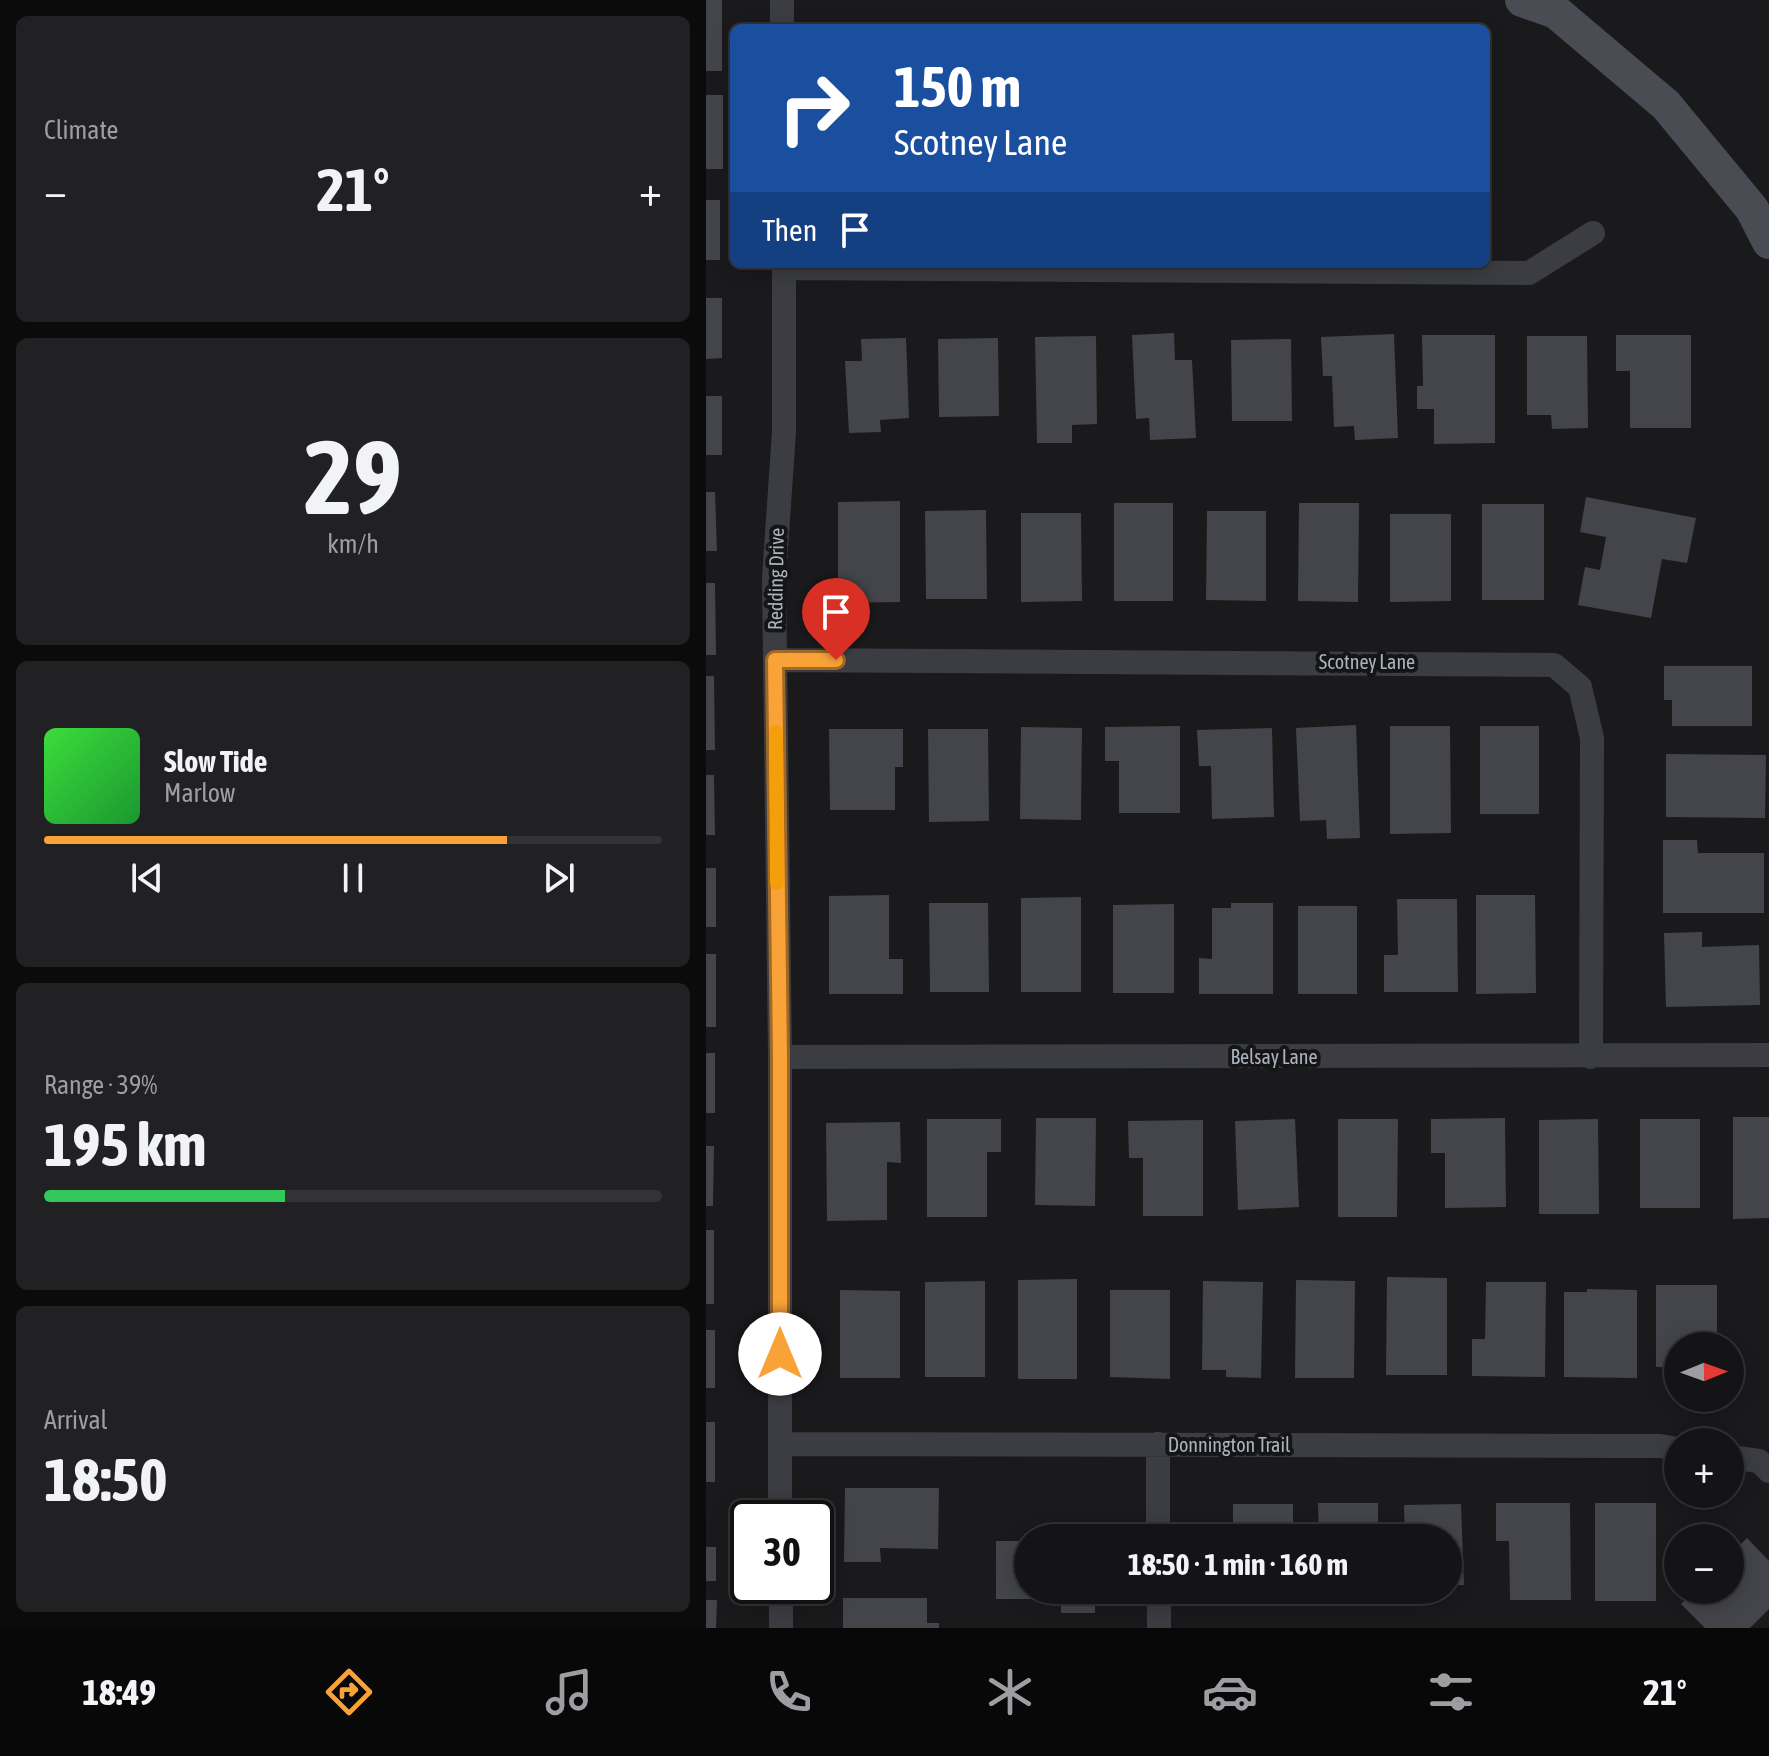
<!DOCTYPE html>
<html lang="en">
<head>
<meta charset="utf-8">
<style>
	body { margin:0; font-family:"Asap Condensed",sans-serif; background:#212123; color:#f1f3f6; height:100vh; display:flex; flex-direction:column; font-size:30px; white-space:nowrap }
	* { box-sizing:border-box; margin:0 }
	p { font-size:26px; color:#9d9ea1 }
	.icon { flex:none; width:44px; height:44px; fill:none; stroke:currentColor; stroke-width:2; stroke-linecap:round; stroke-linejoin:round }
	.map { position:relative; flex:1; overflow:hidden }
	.drawer { display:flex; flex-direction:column; gap:16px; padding:16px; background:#0b0b0c; width:706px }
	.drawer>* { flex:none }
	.guide { position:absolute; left:24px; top:24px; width:760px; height:244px; border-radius:12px; box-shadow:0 4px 20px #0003,0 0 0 2px #333335; background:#1a4fa0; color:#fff; overflow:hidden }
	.needle { width:52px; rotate:89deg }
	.buttons { position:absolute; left:958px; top:1332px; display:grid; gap:16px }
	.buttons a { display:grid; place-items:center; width:80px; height:80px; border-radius:50%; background:#141416; box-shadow:0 4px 20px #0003,0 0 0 2px #333335; font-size:40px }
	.speed { position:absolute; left:24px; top:1500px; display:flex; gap:16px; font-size:40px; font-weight:700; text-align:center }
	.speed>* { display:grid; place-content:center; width:104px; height:104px; border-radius:50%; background:#141416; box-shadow:0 4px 20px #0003,0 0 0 2px #333335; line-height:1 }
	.speed .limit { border:4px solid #111; border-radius:12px; background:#fff; color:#111 }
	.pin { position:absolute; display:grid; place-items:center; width:68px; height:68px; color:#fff; margin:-82px -34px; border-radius:50% 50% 50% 0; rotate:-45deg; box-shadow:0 0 8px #0007 }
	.pin .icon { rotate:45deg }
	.me { position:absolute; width:88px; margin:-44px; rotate:0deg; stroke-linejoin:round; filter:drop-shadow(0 0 6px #0008) }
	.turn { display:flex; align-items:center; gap:28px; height:168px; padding:0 32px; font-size:36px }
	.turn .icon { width:104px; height:104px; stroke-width:2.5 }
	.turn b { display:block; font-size:56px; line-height:68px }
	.then { display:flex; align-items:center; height:76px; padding:0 32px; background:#0003; gap:16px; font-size:30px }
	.big { font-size:60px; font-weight:700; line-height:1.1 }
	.drawer .widget { flex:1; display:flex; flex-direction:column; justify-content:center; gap:12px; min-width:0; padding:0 28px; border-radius:12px; background:#212123 }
	.drawer .dial { align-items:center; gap:0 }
	.dial b { font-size:104px; line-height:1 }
	.song { display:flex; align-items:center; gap:24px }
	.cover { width:96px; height:96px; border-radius:12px; background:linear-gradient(135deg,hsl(120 70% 55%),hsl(130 70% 35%)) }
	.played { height:8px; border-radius:4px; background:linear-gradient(90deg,#f8a237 75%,#333335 75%) }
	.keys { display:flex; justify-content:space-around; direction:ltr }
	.heat { display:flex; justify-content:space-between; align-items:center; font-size:44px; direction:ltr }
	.charge { height:12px; border-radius:6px; background:linear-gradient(90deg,#34c759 39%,#333335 0) }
	.trip { position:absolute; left:308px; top:1524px; width:448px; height:80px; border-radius:40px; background:#141416; box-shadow:0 4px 20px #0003,0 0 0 2px #333335; font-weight:700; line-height:80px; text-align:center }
	.menu { display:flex; height:128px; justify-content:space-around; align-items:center; background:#080809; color:#9d9ea1 }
	.menu .icon { width:56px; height:56px }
	.menu .current { color:#f8a237 }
	.menu b { font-size:36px; color:#f1f3f6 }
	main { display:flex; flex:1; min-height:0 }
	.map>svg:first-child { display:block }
	.building { fill:#44454a }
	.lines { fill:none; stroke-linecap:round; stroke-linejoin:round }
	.street { stroke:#3b3d42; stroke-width:24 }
	.secondary { stroke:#494c52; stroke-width:34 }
	.route-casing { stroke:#a16924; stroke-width:20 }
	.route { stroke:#f8a237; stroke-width:14 }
	.slow { stroke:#f59e0b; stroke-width:14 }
	.labels { text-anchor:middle; stroke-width:8; stroke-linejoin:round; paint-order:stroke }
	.street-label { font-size:20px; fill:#acb3bc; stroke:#151518 }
</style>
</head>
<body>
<main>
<section class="drawer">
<div class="widget"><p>Climate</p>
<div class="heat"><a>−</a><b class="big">21°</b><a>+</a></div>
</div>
<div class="widget dial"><b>29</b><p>km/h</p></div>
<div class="widget">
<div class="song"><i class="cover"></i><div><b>Slow Tide</b><p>Marlow</p></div></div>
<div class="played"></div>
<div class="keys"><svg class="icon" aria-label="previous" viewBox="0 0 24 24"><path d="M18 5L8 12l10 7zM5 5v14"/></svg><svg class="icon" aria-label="pause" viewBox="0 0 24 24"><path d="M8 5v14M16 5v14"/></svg><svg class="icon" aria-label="next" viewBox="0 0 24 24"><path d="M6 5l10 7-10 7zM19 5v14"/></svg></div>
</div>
<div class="widget"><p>Range · 39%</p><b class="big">195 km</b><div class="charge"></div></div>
<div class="widget"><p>Arrival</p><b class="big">18:50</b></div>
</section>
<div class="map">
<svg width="1063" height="1628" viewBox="0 0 1063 1628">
	<rect width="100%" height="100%" fill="#1a1a1d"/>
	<!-- building -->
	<path class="building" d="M 0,0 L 16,0 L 16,71 L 0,71 Z
		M 0,95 L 17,95 L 17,169 L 0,169 Z
		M 0,200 L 14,200 L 14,260 L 0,260 Z
		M 0,298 L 16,298 L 16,358 L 0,359 Z
		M 468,333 L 469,360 L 486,360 L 490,438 L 444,440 L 443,418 L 430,419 L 426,335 Z
		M 688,334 L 692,438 L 649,440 L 648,426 L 628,427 L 626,376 L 617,376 L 615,337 Z
		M 716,335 L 789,335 L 789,443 L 728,444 L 728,409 L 711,409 L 711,386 L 717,386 Z
		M 910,335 L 985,335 L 985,428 L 924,428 L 924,371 L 910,371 Z
		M 390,336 L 391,424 L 366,425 L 366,443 L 331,443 L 329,337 Z
		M 821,336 L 881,336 L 882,428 L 846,429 L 845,415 L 821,415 Z
		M 200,338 L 203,418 L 174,420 L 175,432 L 143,433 L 139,361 L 156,361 L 155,339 Z
		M 292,338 L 293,416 L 233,417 L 232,339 Z
		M 585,339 L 586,421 L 526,421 L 525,340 Z
		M 0,396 L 16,396 L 16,455 L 0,455 Z
		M 0,492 L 9,492 L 11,551 L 0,551 Z
		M 880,497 L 990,518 L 981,563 L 956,559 L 945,618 L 872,605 L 879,567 L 894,570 L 900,537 L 874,532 Z
		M 194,501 L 194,602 L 132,603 L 132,502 Z
		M 408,503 L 467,503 L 467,601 L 408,601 Z
		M 593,503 L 653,503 L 652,602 L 592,601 Z
		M 776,504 L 838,504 L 838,600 L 776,600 Z
		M 280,510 L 281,599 L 220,599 L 219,511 Z
		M 501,511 L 560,511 L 560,601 L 500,600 Z
		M 315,513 L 375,513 L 376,601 L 315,602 Z
		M 684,514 L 745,514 L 745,601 L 684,602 Z
		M 0,583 L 9,583 L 10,655 L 0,655 Z
		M 958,666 L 1046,666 L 1046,726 L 966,726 L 966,700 L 958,700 Z
		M 0,676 L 8,676 L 9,750 L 0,750 Z
		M 650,725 L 654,838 L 621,839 L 620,820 L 594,821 L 590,728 Z
		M 474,726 L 474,813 L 413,813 L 413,761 L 399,761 L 399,727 Z
		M 684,726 L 744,726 L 745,833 L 684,834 Z
		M 774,726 L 833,726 L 833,814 L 774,814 Z
		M 315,727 L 376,728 L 375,820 L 314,819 Z
		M 566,728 L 568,817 L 506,819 L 505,766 L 493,766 L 491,730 Z
		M 123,729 L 197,729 L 197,767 L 189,767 L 189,810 L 124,810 Z
		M 222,729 L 282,729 L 283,821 L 223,822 Z
		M 960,754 L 1060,755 L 1059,818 L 960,817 Z
		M 0,775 L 8,775 L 9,835 L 0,835 Z
		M 957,840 L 991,840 L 992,853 L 1058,853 L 1058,913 L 957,913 Z
		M 0,868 L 10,868 L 10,927 L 0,927 Z
		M 183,895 L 183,959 L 197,959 L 197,994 L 123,994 L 123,896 Z
		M 770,895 L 829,895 L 830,993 L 770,994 Z
		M 375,897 L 375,992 L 315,992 L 315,898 Z
		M 691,899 L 751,899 L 752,992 L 678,992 L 678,955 L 692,955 Z
		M 223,903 L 282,903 L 283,992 L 224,992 Z
		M 525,903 L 567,903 L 567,994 L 493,994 L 493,958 L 506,959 L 506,908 L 525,908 Z
		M 468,904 L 468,993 L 407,993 L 407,905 Z
		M 592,906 L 651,906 L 651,994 L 592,994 Z
		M 996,932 L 996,947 L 1053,945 L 1054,1005 L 960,1007 L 958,933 Z
		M 0,954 L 10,954 L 10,1027 L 0,1027 Z
		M 0,1053 L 9,1053 L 9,1113 L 0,1113 Z
		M 1027,1117 L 1063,1117 L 1063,1218 L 1027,1219 Z
		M 330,1118 L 390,1118 L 389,1206 L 329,1205 Z
		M 799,1118 L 800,1207 L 739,1208 L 739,1153 L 725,1153 L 725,1119 Z
		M 221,1119 L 295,1119 L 295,1152 L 281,1152 L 281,1217 L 221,1217 Z
		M 589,1119 L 593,1207 L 532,1210 L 529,1121 Z
		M 632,1119 L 692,1119 L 691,1217 L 632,1217 Z
		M 892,1119 L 893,1214 L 833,1214 L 833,1120 Z
		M 934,1119 L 994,1119 L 994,1208 L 934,1208 Z
		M 497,1120 L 497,1216 L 437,1216 L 437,1158 L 423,1158 L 422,1121 Z
		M 194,1122 L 195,1163 L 181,1162 L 181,1220 L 121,1221 L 120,1123 Z
		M 0,1146 L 8,1146 L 7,1206 L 0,1206 Z
		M 0,1230 L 8,1230 L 8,1304 L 0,1304 Z
		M 681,1277 L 741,1278 L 741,1375 L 680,1375 Z
		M 371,1279 L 371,1379 L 312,1379 L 312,1280 Z
		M 590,1280 L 649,1281 L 648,1378 L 589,1378 Z
		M 279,1281 L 279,1377 L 219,1377 L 219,1282 Z
		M 497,1281 L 557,1282 L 555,1378 L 520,1377 L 520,1370 L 496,1370 Z
		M 780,1282 L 840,1282 L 839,1377 L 766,1376 L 766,1339 L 779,1339 Z
		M 950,1285 L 1011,1285 L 1011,1346 L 972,1346 L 972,1367 L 950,1367 Z
		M 881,1289 L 931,1290 L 931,1378 L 858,1377 L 858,1292 L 881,1292 Z
		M 134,1290 L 194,1291 L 194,1378 L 134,1378 Z
		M 404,1290 L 464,1290 L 464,1379 L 404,1377 Z
		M 0,1330 L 9,1330 L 9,1388 L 0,1388 Z
		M 0,1422 L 9,1422 L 9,1482 L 0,1482 Z
		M 139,1488 L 233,1488 L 232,1549 L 174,1548 L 175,1562 L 138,1562 Z
		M 612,1503 L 672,1503 L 672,1538 L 613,1538 Z
		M 790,1503 L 864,1503 L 865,1600 L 804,1600 L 803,1541 L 790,1541 Z
		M 889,1503 L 950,1503 L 950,1601 L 889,1601 Z
		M 527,1504 L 587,1504 L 587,1538 L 527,1538 Z
		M 755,1504 L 758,1585 L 742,1585 L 742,1538 L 699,1538 L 698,1505 Z
		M 1041,1538 L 1063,1561 L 1063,1609 L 1044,1628 L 999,1628 L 975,1604 L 989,1590 L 1024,1590 L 1024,1555 Z
		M 290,1541 L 322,1541 L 322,1590 L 389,1590 L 389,1613 L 355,1613 L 355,1599 L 290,1599 Z
		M 0,1547 L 10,1547 L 10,1581 L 0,1581 Z
		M 527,1590 L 587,1590 L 587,1599 L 528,1598 Z
		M 700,1590 L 736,1590 L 736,1593 L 700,1594 Z
		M 137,1598 L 221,1598 L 221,1623 L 233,1623 L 233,1628 L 137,1628 Z
		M 0,1600 L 11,1600 L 10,1628 L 0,1628 Z"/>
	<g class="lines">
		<!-- street -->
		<path class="street" d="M 76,0 L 76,28
			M 78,268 L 823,273 L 887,233
			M 69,660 L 848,665 L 874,687 L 886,738 L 885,1057
			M 74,1057 L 1063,1055
			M 74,1444 L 954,1446 L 972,1449
			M 452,1444 L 452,1538
			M 1024,1457 L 1053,1461 L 1063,1471
			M 74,1518 L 74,1057 L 68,578 L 78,432 L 78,264
			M 75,1586 L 75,1628
			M 453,1590 L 453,1628"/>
		<!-- secondary -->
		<path class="secondary" d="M 816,0 L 850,12 L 960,105 L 1046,209 L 1063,242"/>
	</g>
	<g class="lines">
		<defs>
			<path id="route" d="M 74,1354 L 74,1057 L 69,660 L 130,660"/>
		</defs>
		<!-- route casing -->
		<use href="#route" class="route-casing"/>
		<!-- route -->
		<use href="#route" class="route"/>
		<!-- slow -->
		<path class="slow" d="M 70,732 L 71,883"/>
	</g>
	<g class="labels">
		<!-- street labels -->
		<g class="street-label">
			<text transform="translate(70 579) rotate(-89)" y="7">Redding Drive</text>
			<text x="661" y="669">Scotney Lane</text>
			<text x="568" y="1064">Belsay Lane</text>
			<text x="523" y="1452">Donnington Trail</text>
		</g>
	</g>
</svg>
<div class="buttons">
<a><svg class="needle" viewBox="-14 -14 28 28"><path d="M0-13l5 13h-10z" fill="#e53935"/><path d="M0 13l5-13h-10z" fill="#9d9ea1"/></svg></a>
<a>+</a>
<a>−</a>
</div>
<div class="speed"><div class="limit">30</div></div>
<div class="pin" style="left:130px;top:660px;background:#d93025"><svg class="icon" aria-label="arrive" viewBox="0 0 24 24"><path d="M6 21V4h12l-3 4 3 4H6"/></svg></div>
<svg class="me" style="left:74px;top:1354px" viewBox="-20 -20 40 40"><circle r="19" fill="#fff"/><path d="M0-13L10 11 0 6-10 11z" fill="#f8a237"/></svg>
<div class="trip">18:50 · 1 min · 160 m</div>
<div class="guide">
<div class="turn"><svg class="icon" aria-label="right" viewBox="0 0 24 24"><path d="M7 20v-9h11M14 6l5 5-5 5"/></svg><div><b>150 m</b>Scotney Lane</div></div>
<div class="then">Then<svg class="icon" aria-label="arrive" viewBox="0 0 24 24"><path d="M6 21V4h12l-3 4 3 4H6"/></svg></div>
</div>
</div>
</main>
<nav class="menu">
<b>18:49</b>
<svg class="icon current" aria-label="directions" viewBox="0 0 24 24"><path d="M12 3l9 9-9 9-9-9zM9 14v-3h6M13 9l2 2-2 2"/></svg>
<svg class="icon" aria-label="music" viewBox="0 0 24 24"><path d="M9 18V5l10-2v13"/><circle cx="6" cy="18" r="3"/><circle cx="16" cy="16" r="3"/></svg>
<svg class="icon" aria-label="phone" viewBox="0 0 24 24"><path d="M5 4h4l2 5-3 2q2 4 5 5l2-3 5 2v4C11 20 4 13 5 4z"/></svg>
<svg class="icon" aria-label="climate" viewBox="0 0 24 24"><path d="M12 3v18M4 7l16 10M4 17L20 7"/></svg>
<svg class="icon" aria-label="car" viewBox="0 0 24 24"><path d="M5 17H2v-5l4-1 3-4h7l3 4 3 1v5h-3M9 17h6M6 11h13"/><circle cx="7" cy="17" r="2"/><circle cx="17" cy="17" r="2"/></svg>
<svg class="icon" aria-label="filters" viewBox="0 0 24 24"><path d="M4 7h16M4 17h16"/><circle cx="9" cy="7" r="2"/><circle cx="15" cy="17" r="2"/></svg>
<b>21°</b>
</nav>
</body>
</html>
